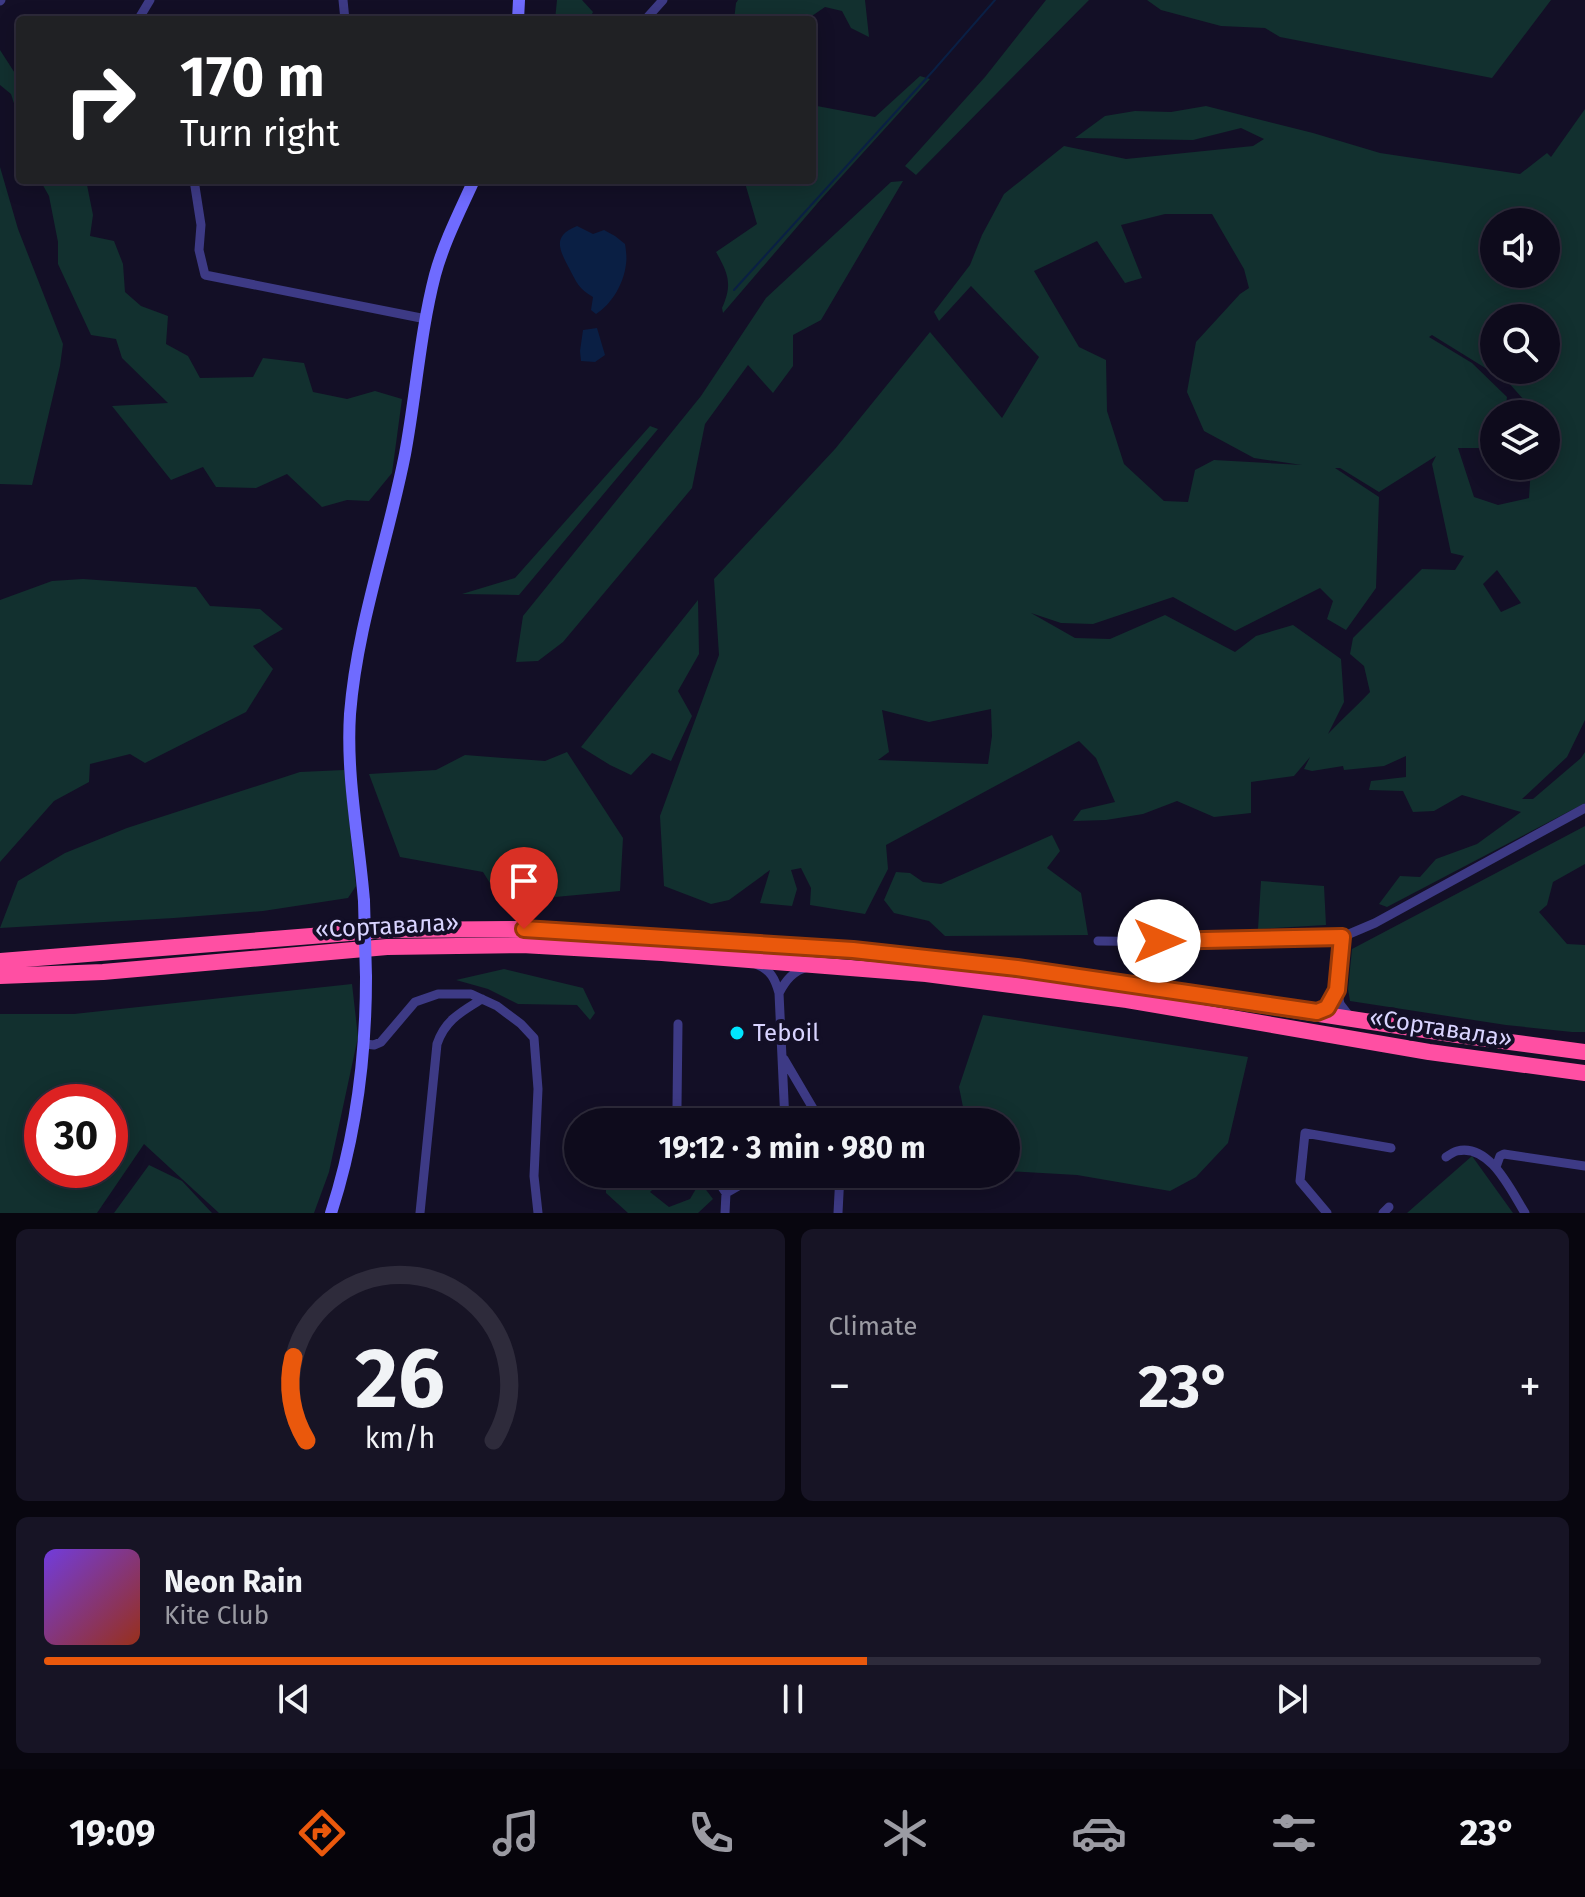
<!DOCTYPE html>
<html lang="en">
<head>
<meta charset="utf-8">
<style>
	body { margin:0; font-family:"Fira Sans",sans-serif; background:#171425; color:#f1f3f6; height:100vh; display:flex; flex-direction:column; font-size:30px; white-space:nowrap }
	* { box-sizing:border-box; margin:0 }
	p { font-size:26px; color:#9b9ba3 }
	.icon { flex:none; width:44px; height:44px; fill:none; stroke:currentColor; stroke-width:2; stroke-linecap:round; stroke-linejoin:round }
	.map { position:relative; height:1213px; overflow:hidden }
	.details { display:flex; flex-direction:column; gap:16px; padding:16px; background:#08060f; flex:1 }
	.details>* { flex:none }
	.top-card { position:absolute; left:16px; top:16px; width:800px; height:168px; border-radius:8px; box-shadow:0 4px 20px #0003,0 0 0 2px #2e2b3b; background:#202124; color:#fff; overflow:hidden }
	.fabs { position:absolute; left:1480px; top:208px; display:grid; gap:16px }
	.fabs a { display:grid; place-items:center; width:80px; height:80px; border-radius:50%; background:#0e0b1c; box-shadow:0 4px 20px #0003,0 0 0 2px #2e2b3b; font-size:40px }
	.speed { position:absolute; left:24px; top:1084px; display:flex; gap:16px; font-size:40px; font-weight:700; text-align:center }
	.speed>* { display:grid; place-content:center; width:104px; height:104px; border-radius:50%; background:#0e0b1c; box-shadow:0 4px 20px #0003,0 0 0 2px #2e2b3b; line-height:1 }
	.speed .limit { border:12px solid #d22; background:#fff; color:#111 }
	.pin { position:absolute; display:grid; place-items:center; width:68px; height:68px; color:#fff; margin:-82px -34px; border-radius:50% 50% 50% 0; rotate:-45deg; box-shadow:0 0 8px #0007 }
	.pin .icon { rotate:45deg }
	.me { position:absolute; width:88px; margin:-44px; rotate:90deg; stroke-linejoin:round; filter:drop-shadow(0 0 6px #0008) }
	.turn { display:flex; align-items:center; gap:28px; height:168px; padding:0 32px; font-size:36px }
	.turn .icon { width:104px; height:104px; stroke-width:2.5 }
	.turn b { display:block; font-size:56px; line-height:68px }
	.big { font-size:60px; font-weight:700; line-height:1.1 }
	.details .widget { flex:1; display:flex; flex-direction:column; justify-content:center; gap:12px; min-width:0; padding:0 28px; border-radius:12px; background:#171425 }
	.details .dial { align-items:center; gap:0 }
	.dial svg { height:208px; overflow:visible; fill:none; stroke:#2e2b3b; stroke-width:7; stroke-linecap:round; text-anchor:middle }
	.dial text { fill:#f1f3f6; stroke:none }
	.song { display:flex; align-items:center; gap:24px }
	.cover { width:96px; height:96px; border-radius:12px; background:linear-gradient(135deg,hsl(260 70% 55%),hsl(10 70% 35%)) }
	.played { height:8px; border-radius:4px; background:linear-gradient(90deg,#ea580c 55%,#2e2b3b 55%) }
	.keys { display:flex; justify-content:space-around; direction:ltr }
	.heat { display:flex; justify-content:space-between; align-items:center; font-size:44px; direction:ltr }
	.details .tiles { flex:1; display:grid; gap:16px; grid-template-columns:1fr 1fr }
	.widget:last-child { grid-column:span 2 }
	.trip { position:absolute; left:564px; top:1108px; width:456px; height:80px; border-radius:40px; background:#0e0b1c; box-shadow:0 4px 20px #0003,0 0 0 2px #2e2b3b; font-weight:700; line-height:80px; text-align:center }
	.menu { display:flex; height:128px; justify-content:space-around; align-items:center; background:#06040b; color:#9b9ba3 }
	.menu .icon { width:56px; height:56px }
	.menu .current { color:#ea580c }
	.menu b { font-size:36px; color:#f1f3f6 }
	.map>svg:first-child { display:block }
	.green { fill:#12302f; fill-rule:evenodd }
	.water { fill:#0a1f44 }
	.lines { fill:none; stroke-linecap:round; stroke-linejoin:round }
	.stream { stroke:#0a1f44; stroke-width:2 }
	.street { stroke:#3d3a85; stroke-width:9 }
	.secondary { stroke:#6f6bff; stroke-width:12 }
	.highway { stroke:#ff4fa3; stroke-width:16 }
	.secondary-bridge { stroke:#6f6bff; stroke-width:12 }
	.route-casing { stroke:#983908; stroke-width:20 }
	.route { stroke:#ea580c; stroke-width:14 }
	.poi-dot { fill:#00e5ff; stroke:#130f26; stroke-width:3 }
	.labels { text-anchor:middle; stroke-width:8; stroke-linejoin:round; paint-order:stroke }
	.street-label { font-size:24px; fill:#d9d4ff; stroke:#130f26 }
	.poi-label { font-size:24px; fill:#d9d4ff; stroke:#130f26; text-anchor:start }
</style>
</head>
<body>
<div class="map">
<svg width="1585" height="1213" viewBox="0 0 1585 1213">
	<rect width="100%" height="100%" fill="#130f26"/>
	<!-- green -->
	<path class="green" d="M 557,0 L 582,0 L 593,12 L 589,20 L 555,20 Z
		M 738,0 L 865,0 L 869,37 L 851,28 L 842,11 L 825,7 L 806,20 L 734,20 L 736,3 Z
		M 1046,0 L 1089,0 L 916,175 L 905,166 L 985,77 Z
		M 1147,0 L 1551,0 L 1492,78 L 1280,37 L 1265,28 L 1221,26 L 1161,10 Z
		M 0,50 L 20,81 L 20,122 L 11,94 L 0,85 Z
		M 920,76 L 930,79 L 822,198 L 723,313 L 722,308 C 733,284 728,273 716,252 L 757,224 L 745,183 L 738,180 L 812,180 L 812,101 L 817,106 L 875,117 Z
		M 1206,106 L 1313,133 L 1380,153 L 1520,174 L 1547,153 L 1551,157 L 1585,109 L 1585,720 L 1567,757 L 1522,799 L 1533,799 L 1581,758 L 1585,752 L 1585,803 L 1387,907 L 1379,904 L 1400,876 L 1420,877 L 1436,859 L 1477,844 L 1521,812 L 1462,795 L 1434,811 L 1413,812 L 1403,791 L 1369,790 L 1371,781 L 1406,777 L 1406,756 L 1384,766 L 1344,770 L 1343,766 L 1312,771 L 1304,769 L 1310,757 L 1294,776 L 1251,782 L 1251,813 L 1214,817 L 1177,801 L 1143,814 L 1106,820 L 1073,821 L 1081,810 L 1115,802 L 1096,758 L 1079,741 L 886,845 L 888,869 L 865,914 L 810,905 L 811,888 L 801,868 L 791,870 L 797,889 L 792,906 L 760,903 L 770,870 L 729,900 L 711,904 L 664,886 L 660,816 L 719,655 L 714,579 L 835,449 L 930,332 L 1002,418 L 1039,357 L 971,286 L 939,321 L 934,312 L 970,265 L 982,235 L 1004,194 L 1064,146 L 1126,159 L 1253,146 L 1264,139 L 1241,128 L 1193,140 L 1075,138 L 1105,116 L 1135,111 L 1171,112 ZM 1165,214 L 1212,214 L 1244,269 L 1249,288 L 1240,294 L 1196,342 L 1187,392 L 1204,431 L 1254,458 L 1302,465 L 1214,460 L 1195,470 L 1188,502 L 1164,501 L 1124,464 L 1107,411 L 1106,360 L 1079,347 L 1034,271 L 1097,241 L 1125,283 L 1142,278 L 1121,225 ZM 1494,222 L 1546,222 L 1546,274 L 1494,274 ZM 1494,318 L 1546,318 L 1546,370 L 1494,370 ZM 1432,335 L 1508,382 L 1533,410 L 1533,414 L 1546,414 L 1546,466 L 1531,466 L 1529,498 L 1498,505 L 1474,497 L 1458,448 L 1488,448 L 1494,441 L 1494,414 L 1505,414 L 1507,397 L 1472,363 L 1429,337 ZM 1436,456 L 1432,464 L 1451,553 L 1464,556 L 1455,570 L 1422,569 L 1353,638 L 1350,654 L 1364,666 L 1370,692 C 1356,707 1342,719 1328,734 L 1344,702 L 1341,659 L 1293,625 L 1256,636 L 1235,652 L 1165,615 L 1110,639 L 1075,638 L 1031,613 L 1061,623 L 1093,624 L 1173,597 L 1235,631 L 1320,588 L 1333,601 L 1327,619 L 1346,630 L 1376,588 L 1379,497 L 1335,468 L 1340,468 L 1379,492 ZM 1497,570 L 1521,603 L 1501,612 L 1483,584 ZM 991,709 L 992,736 L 988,764 L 878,760 L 889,752 L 882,710 L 929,722 Z
		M 0,167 L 18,229 L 63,344 L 60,366 L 32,485 L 0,484 Z
		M 40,180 L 62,180 L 87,185 L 93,215 L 90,236 L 114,241 L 123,264 L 125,292 L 141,306 L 168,316 L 166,344 L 188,356 L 200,378 L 253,377 L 263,358 L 304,363 L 313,392 L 347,399 L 375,391 L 402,399 L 392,473 L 369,501 L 347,500 L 322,507 L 287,474 L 256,488 L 216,487 L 203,467 L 171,480 L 112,406 L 168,403 L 122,358 L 116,339 L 91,335 L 58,264 L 58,242 L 49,196 Z
		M 903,181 L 821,320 L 793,335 L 793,366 L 773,393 L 748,365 L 705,424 L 692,488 L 563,642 L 538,661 L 516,662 L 523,616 L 701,396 L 766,298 L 891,182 Z
		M 650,426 L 658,429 L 519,595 L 462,594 L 515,578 Z
		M 83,579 L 196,587 L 210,606 L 260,609 L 283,629 L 253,646 L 273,669 L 246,712 L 145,763 L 130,754 L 90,764 L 89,782 L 54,801 L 0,862 L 0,600 L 52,581 Z
		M 698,600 L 699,654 L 678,691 L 692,716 L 671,761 L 652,753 L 631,775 L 610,765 L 581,747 Z
		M 567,752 L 623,838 L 620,891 L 555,897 L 495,891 L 483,872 L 400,857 L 369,774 L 436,770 L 465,755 L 545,761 Z
		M 344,770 L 356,886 L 348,898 L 263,911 L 174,918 L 0,928 L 18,881 L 65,853 L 127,828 L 300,772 Z
		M 1585,826 L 1585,864 L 1553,882 L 1547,905 L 1539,912 L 1567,944 L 1585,945 L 1585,1032 L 1572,1032 L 1506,1025 L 1350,1001 L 1348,989 L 1352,949 Z
		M 1052,835 L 1060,851 L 1047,868 L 1081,893 L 1088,935 L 945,936 L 929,921 L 894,913 L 884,900 L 896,872 L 910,873 L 923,882 L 941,884 Z
		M 1261,881 L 1324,886 L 1326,925 L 1258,929 Z
		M 504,969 L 583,988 L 595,1013 L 590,1020 L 577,1005 L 518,1004 L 488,989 L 456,980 Z
		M 352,984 L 358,1037 L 329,1172 L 314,1213 L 219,1213 L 144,1144 L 97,1213 L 0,1213 L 0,1014 L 74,1014 ZM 42,1102 L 110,1102 L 110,1170 L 42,1170 Z
		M 983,1015 L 1248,1057 L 1228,1143 L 1196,1177 L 1170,1191 L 1077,1175 L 1006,1171 L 1006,1122 L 966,1122 L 959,1087 Z
		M 1472,1156 L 1513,1213 L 1407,1213 Z
		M 149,1165 L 182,1181 L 212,1213 L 114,1213 Z
		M 606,1174 L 668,1174 L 650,1192 L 669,1207 L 690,1199 L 700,1182 L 713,1199 L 698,1213 L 628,1213 L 606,1193 Z"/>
	<!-- water -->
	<path class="water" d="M 577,226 L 593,234 L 604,230 L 615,236 L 625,244 C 626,250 627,258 626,264 C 624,283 612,304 596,314 L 591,310 L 593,297 C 578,288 577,283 569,268 C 559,249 552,236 577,226 Z
		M 597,328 L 605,355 L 595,362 L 581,361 L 580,351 L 583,330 Z"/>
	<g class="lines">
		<!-- stream -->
		<path class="stream" d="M 734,290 L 933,71 L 995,0"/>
		<!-- street -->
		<path class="street" d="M 343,0 L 345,20
			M 0,1 L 1,0
			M 138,20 L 150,0
			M 645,20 L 663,0
			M 194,180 L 201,225 L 199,250 L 205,275 L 426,319
			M 1342,937 L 1337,990 L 1340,1004 L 1350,1017
			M 1098,941 L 1190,942 L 1342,937 L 1375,923 L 1585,808
			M 756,964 C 771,970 775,979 779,993 L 785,1122
			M 779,993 C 786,980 793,971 808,967
			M 678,1024 L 677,1106 L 678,1122
			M 365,1044 L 374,1045 L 381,1042 L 415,1002 L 438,994 L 471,994 L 497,1006 L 521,1024 L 534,1038 L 538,1089 L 534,1176 L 538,1213
			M 784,1059 L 821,1122
			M 1446,1157 C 1449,1155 1453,1152 1457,1151 C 1490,1143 1511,1191 1525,1213
			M 1496,1167 L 1500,1156 L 1504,1154 L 1585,1166
			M 713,1174 L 726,1193
			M 420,1213 L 437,1044 C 445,1020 461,1012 482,999
			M 725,1213 L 726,1193 L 759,1174
			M 838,1213 L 840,1174
			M 1327,1213 L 1300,1181 L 1305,1133 L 1391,1148
			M 1383,1213 L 1389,1207"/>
		<!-- secondary -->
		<path class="secondary" d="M 518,20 L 519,0
			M 364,901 C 359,839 346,776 350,714 C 357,625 388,541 405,454 C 416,395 420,333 435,275 C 444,242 460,211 474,180
			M 331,1213 C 356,1136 366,1058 366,977"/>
		<!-- highway -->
		<path class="highway" d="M 0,961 L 386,930 L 524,929 L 853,950 L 1017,968 L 1457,1035 L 1585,1052
			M 0,976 L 103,972 L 387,947 L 522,945 L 662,953 L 926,974 L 1127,1000 L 1429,1052 L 1585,1073"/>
		<!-- secondary-bridge -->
		<path class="secondary-bridge" d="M 364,901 L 366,977"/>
	</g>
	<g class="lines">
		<defs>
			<path id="route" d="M 524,929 L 853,950 L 1017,968 L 1317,1012 L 1327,1008 L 1337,990 L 1342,937 L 1159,941"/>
		</defs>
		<!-- route casing -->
		<use href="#route" class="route-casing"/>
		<!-- route -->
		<use href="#route" class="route"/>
	</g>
	<!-- markers -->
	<circle class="poi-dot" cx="737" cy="1033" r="8"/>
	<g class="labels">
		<!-- street labels -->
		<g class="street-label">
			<text transform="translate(387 926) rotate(-3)" y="8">«Сортавала»</text>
			<text transform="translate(1441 1028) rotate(9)" y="8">«Сортавала»</text>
		</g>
		<!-- poi labels -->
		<g class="poi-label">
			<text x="753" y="1041">Teboil</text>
		</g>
	</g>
</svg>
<div class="fabs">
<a><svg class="icon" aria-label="sound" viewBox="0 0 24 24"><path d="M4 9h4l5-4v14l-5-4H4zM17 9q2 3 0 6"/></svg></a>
<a><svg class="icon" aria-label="search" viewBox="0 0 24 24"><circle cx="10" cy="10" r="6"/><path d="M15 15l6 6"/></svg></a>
<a><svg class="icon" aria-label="layers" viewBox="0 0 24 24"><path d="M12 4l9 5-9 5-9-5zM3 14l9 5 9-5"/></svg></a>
</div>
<div class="speed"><div class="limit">30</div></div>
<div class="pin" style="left:524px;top:929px;background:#d93025"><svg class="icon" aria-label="arrive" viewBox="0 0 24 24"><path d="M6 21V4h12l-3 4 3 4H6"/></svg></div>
<svg class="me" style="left:1159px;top:941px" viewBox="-20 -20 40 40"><circle r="19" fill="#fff"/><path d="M0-13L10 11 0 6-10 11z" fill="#ea580c"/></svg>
<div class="trip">19:12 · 3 min · 980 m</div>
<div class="top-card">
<div class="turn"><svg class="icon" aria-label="right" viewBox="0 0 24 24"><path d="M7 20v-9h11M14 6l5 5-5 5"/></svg><div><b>170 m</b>Turn right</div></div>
</div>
</div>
<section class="details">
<div class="tiles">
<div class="widget dial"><svg viewBox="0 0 100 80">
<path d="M14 69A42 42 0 1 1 86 69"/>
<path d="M14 69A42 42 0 0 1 9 37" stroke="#ea580c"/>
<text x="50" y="56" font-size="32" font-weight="700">26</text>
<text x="50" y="72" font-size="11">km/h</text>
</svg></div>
<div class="widget"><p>Climate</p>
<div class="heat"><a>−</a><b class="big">23°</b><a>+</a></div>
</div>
<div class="widget">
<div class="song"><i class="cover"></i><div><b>Neon Rain</b><p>Kite Club</p></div></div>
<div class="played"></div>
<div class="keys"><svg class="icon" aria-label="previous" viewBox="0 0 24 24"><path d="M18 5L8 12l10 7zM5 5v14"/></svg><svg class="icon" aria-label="pause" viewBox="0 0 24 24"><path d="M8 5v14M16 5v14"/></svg><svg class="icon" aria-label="next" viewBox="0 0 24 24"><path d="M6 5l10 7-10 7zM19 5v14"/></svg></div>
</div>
</div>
</section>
<nav class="menu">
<b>19:09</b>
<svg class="icon current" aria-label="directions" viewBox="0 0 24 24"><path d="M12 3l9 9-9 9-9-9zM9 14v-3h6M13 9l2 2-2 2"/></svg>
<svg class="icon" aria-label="music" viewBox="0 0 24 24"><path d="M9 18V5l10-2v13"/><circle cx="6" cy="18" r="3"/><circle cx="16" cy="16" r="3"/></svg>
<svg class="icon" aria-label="phone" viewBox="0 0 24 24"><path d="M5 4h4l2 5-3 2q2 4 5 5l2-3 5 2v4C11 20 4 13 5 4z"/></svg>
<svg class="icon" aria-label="climate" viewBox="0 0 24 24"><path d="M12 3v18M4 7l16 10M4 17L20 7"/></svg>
<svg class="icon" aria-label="car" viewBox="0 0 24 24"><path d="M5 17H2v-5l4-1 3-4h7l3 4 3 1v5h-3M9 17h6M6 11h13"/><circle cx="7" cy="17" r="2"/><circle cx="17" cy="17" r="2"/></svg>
<svg class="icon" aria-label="filters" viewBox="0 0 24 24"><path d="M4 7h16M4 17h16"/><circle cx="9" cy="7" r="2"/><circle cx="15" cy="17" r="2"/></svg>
<b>23°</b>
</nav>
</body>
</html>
